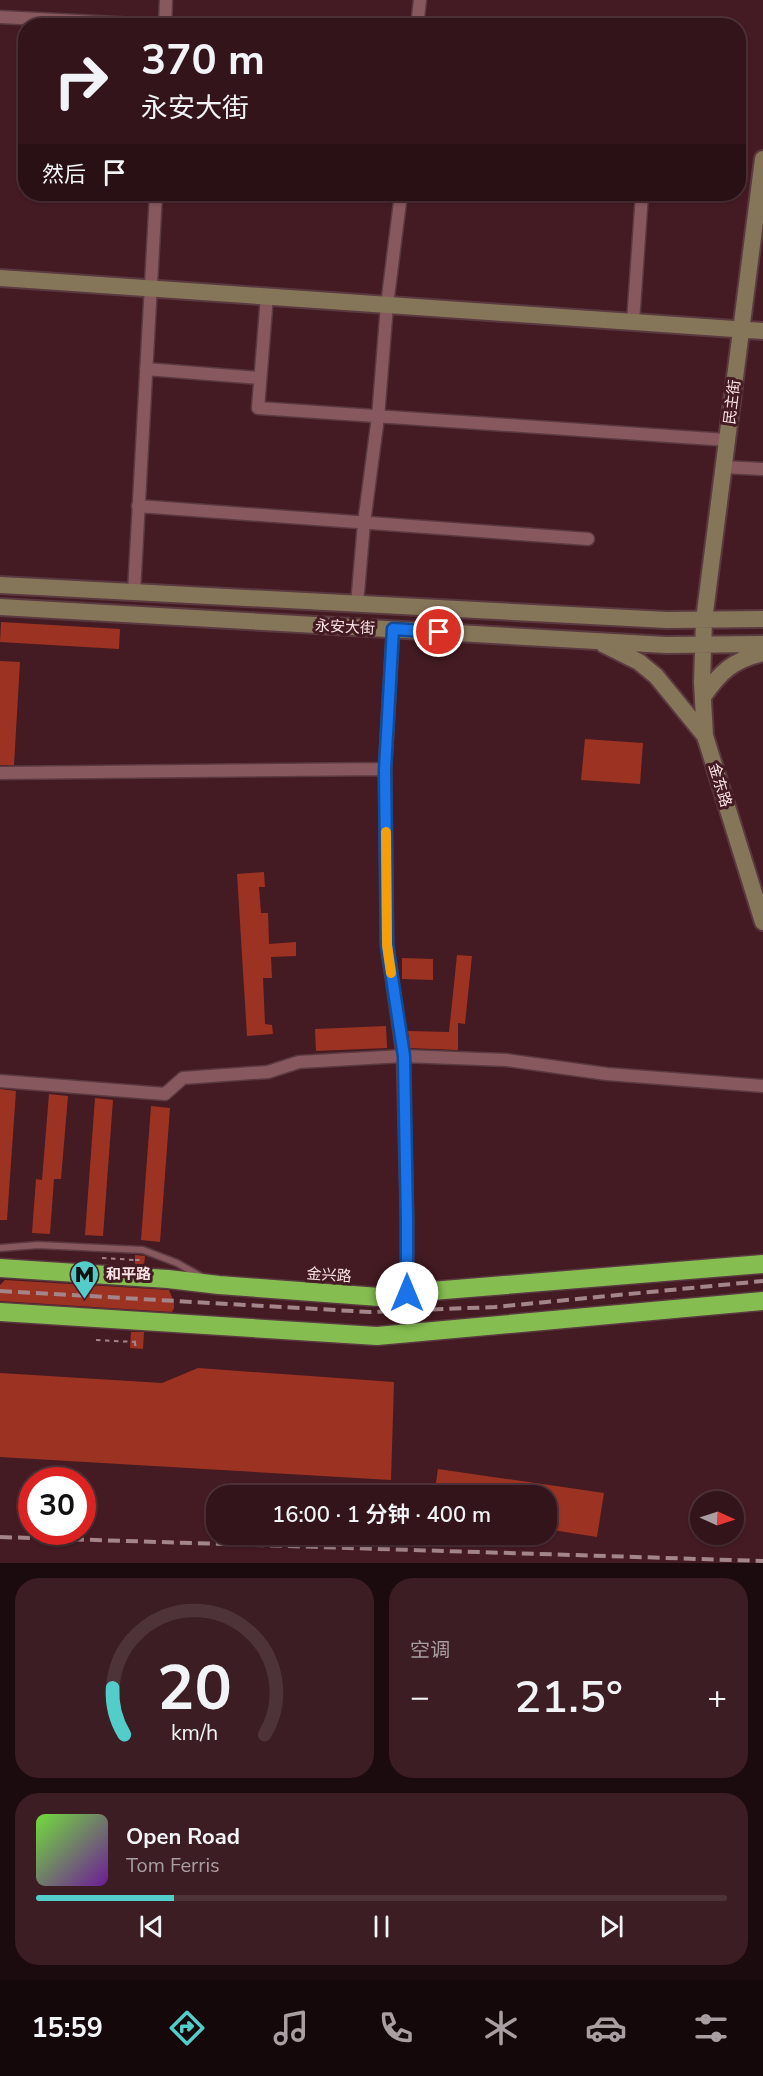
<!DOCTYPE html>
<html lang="zh">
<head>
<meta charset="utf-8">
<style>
	body { margin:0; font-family:"Nunito Sans","Noto Sans SC",sans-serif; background:#3b1d23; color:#f1f3f6; height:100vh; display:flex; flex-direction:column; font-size:22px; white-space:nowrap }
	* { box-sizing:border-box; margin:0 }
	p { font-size:20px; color:#a99ea2 }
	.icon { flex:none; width:33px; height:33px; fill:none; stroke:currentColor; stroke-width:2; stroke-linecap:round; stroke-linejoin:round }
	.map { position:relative; height:1563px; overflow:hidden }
	.sheet { display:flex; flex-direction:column; gap:15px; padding:15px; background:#1c0b0e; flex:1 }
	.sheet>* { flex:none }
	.hud { position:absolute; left:18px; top:18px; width:728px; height:183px; border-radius:24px; box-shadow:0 2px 4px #0004,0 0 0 2px #4e3339; background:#33141a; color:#f1f3f6; overflow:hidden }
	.needle { width:39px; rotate:93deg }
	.controls { position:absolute; left:690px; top:1491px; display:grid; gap:12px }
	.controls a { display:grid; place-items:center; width:54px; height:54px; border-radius:50%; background:#33141a; box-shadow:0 2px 4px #0004,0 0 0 2px #4e3339; font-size:30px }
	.speed { position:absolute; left:18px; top:1467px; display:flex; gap:12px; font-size:30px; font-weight:700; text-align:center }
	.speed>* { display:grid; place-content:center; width:78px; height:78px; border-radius:50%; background:#33141a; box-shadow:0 2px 4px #0004,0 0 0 2px #4e3339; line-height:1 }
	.speed .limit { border:9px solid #d22; background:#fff; color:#111 }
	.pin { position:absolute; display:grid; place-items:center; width:51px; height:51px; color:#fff; margin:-26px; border:3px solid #fff; border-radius:50%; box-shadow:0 2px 6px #0007 }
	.me { position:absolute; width:66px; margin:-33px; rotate:0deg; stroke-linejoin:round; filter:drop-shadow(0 0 4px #0008) }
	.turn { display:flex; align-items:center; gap:21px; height:126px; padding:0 24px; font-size:27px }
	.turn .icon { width:78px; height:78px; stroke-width:2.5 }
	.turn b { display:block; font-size:42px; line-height:51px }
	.then { display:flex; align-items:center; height:57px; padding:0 24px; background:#0003; gap:12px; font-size:22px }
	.big { font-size:45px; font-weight:600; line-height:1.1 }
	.sheet .tile { flex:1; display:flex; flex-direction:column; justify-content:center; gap:9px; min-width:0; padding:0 21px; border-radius:24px; background:#3b1d23 }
	.sheet .dial { align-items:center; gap:0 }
	.dial svg { height:156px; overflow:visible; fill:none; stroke:#4e3339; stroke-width:7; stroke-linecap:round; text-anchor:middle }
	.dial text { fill:#f1f3f6; stroke:none }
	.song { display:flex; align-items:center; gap:18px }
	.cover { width:72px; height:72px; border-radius:9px; background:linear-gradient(135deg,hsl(100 70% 55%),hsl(280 70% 35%)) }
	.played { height:6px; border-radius:3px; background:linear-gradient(90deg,#53cdc9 20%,#4e3339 20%) }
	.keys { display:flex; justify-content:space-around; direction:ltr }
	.heat { display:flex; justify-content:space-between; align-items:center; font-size:33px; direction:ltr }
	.sheet .tiles { flex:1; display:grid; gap:15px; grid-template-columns:1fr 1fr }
	.tile:last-child { grid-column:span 2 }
	.trip { position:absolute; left:206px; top:1485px; width:351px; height:60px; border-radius:24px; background:#33141a; box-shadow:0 2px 4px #0004,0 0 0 2px #4e3339; font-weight:600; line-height:60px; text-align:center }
	.menu { display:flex; height:96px; justify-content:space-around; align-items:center; background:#14080a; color:#a99ea2 }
	.menu .icon { width:42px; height:42px }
	.menu .selected { color:#53cdc9 }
	.menu b { font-size:27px; color:#f1f3f6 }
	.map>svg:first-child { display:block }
	.building { fill:#9c3221 }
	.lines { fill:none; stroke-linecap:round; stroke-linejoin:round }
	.lane-casing { stroke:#5b3940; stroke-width:9 }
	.street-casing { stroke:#5b3940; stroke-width:15 }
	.secondary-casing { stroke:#5b3940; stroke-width:20 }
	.highway-casing { stroke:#5b3940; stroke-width:21 }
	.path { stroke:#a48489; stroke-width:2; stroke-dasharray:4.5 4.5; stroke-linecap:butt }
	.lane { stroke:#87585d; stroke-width:6 }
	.street { stroke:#87585d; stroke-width:12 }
	.secondary { stroke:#867659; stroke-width:16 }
	.highway { stroke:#85bd50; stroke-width:18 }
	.rail { stroke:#a48589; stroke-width:4; stroke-dasharray:12 6; stroke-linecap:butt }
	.path-bridge { stroke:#a48489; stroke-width:2; stroke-dasharray:4.5 4.5; stroke-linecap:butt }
	.route-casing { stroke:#114b97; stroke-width:15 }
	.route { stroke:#1a73e8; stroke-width:10 }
	.slow { stroke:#f59e0b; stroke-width:10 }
	.labels { text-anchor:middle; stroke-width:6; stroke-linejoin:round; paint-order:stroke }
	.street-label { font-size:15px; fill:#fbe4e6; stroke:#441b22 }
	.poi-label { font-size:15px; font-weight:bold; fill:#fbe4e6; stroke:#441b22; text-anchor:start }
</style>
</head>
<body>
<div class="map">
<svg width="763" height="1563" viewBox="0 0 763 1563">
	<rect width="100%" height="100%" fill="#441b22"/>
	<!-- building -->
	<path class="building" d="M 1,622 L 120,629 L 119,649 L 0,642 Z
		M 0,661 L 20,662 L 14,765 L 0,765 Z
		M 585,739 L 643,743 L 640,784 L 581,780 Z
		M 264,872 L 265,887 L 259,887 L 261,913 L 268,913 L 269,944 L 296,942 L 296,956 L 271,957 L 272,978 L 263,978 L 265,1024 L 272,1025 L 273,1034 L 247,1036 L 237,874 Z
		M 457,955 L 472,956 L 465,1024 L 458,1023 L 458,1050 L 410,1048 L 408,1031 L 449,1032 Z
		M 402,958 L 433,959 L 433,980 L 402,979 Z
		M 386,1026 L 387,1048 L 316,1051 L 315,1029 Z
		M 0,1089 L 16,1091 L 7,1220 L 0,1220 Z
		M 49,1094 L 68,1096 L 61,1179 L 54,1179 L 50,1234 L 32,1233 L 36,1179 L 42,1180 Z
		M 95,1098 L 113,1100 L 103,1236 L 85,1235 Z
		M 151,1106 L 170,1108 L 160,1242 L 141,1240 Z
		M 135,1255 L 145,1256 L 144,1266 L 135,1266 Z
		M 5,1280 L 169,1290 L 174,1302 L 174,1308 L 172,1312 L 0,1301 L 0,1285 Z
		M 131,1332 L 144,1332 L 143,1349 L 130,1348 Z
		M 198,1368 L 394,1382 L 391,1480 L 0,1457 L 0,1373 L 162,1383 Z
		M 438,1469 L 604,1493 L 597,1537 L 546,1529 L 546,1496 L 434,1496 Z"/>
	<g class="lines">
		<defs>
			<path id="lane" d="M 0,1248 L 38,1245 L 143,1250 L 177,1263 L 202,1277"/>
			<path id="street" d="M 0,17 L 174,26
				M 165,26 L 166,0
				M 417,26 L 420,0
				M 267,296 L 258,408 L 727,440
				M 633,322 L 642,194
				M 146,369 L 260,378
				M 723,467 L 763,469
				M 138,506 L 588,539
				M 134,592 L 156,194
				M 357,604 L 364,523 L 378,417 L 387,305 L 401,194
				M 385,769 L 387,945 L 403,1056 L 407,1220 L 407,1293
				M 0,773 L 385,769 L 393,629
				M 0,1081 L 165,1094 L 183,1078 L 268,1072 L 299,1062 L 403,1056 L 506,1060 L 607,1074 L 763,1086"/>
			<path id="secondary" d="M 763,159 L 704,620 L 702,682 L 705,736 L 763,922
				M 0,278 L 763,331
				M 0,585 L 667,620 L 763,619
				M 0,607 L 666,645 L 763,644
				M 603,644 L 639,662 L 656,676 L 705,736
				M 703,697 C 720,672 733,660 763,653"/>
			<path id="highway" d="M 0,1268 L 168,1279 L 219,1285 L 379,1297 L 407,1293 L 763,1264
				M 0,1312 L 377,1336 L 763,1301"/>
		</defs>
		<!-- lane casing -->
		<use href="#lane" class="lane-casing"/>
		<!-- street casing -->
		<use href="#street" class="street-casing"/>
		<!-- secondary casing -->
		<use href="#secondary" class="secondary-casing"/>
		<!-- highway casing -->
		<use href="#highway" class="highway-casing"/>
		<!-- path -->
		<path class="path" d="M 102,1258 L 135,1260
			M 96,1340 L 135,1342 L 136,1336
			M 135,1342 L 135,1345 L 139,1346"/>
		<!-- lane -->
		<use href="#lane" class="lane"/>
		<!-- street -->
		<use href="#street" class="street"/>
		<!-- secondary -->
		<use href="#secondary" class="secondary"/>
		<!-- highway -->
		<use href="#highway" class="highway"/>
		<!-- rail -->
		<path class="rail" d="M 0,1291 L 370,1312 L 495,1307 L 763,1281
			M 0,1537 L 763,1561"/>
		<!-- path-bridge -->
		<path class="path-bridge" d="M 135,1260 L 140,1260 L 139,1280"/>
	</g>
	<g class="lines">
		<defs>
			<path id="route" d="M 407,1293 L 407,1220 L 404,1056 L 387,945 L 385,769 L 393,629 L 439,632"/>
		</defs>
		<!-- route casing -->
		<use href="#route" class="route-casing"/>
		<!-- route -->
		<use href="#route" class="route"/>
		<!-- slow -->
		<path class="slow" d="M 386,832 L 387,945 L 391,973"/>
	</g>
	<!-- icons -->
	<defs>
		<symbol id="metro-pin" viewBox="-11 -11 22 30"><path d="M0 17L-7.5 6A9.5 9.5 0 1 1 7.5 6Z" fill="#53cdc9" stroke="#441b22"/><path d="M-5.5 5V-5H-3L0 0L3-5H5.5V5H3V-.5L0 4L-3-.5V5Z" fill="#111"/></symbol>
	</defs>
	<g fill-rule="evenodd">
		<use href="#metro-pin" x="68" y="1258" width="33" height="45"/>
	</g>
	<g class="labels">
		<!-- street labels -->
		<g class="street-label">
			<text transform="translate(732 402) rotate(-83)" y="5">民主街</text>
			<text transform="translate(345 627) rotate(3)" y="5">永安大街</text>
			<text transform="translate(720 785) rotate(73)" y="5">金东路</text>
			<text transform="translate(329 1275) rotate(4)" y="5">金兴路</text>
		</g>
		<!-- poi labels -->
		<g class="poi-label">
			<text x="106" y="1279">和平路</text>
		</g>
	</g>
</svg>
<div class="controls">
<a><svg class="needle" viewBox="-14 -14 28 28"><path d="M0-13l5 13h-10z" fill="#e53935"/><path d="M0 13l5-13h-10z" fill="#a99ea2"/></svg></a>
</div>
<div class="speed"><div class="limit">30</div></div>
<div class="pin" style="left:439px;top:632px;background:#d93025"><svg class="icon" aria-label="arrive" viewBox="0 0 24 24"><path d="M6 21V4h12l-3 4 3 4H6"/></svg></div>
<svg class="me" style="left:407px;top:1293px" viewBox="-20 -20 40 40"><circle r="19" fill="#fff"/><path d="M0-13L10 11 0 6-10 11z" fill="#1a73e8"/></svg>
<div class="trip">16:00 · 1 分钟 · 400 m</div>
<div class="hud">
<div class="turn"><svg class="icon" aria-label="right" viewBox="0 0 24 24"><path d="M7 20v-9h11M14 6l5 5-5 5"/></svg><div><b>370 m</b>永安大街</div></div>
<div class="then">然后<svg class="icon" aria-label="arrive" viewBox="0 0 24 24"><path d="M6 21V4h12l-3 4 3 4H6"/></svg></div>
</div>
</div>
<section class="sheet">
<div class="tiles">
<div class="tile dial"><svg viewBox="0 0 100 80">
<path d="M14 69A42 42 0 1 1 86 69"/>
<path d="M14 69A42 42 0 0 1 8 45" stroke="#53cdc9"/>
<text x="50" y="56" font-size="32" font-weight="700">20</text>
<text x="50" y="72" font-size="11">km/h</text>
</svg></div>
<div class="tile"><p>空调</p>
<div class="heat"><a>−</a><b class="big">21.5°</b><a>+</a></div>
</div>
<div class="tile">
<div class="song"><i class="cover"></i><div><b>Open Road</b><p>Tom Ferris</p></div></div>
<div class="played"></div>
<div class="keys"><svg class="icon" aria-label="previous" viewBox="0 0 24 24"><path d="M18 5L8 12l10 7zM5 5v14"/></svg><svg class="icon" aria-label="pause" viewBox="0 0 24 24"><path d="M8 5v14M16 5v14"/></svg><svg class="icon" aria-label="next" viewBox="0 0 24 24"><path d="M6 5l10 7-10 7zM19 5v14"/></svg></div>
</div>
</div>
</section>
<nav class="menu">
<b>15:59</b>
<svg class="icon selected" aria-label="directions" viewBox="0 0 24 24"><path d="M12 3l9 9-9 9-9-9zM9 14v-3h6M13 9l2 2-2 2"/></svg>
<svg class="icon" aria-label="music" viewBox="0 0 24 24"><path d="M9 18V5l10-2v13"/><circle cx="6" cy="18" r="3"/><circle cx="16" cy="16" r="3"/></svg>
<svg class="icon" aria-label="phone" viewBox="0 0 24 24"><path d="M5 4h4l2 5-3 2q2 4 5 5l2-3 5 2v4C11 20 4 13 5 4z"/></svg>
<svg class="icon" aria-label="climate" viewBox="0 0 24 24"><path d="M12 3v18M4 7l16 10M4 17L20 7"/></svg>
<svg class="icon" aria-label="car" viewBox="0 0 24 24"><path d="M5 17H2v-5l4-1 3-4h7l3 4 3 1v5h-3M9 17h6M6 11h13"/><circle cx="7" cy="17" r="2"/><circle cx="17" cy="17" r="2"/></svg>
<svg class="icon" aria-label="filters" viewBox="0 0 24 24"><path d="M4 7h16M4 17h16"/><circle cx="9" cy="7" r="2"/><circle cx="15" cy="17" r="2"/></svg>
</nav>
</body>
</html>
